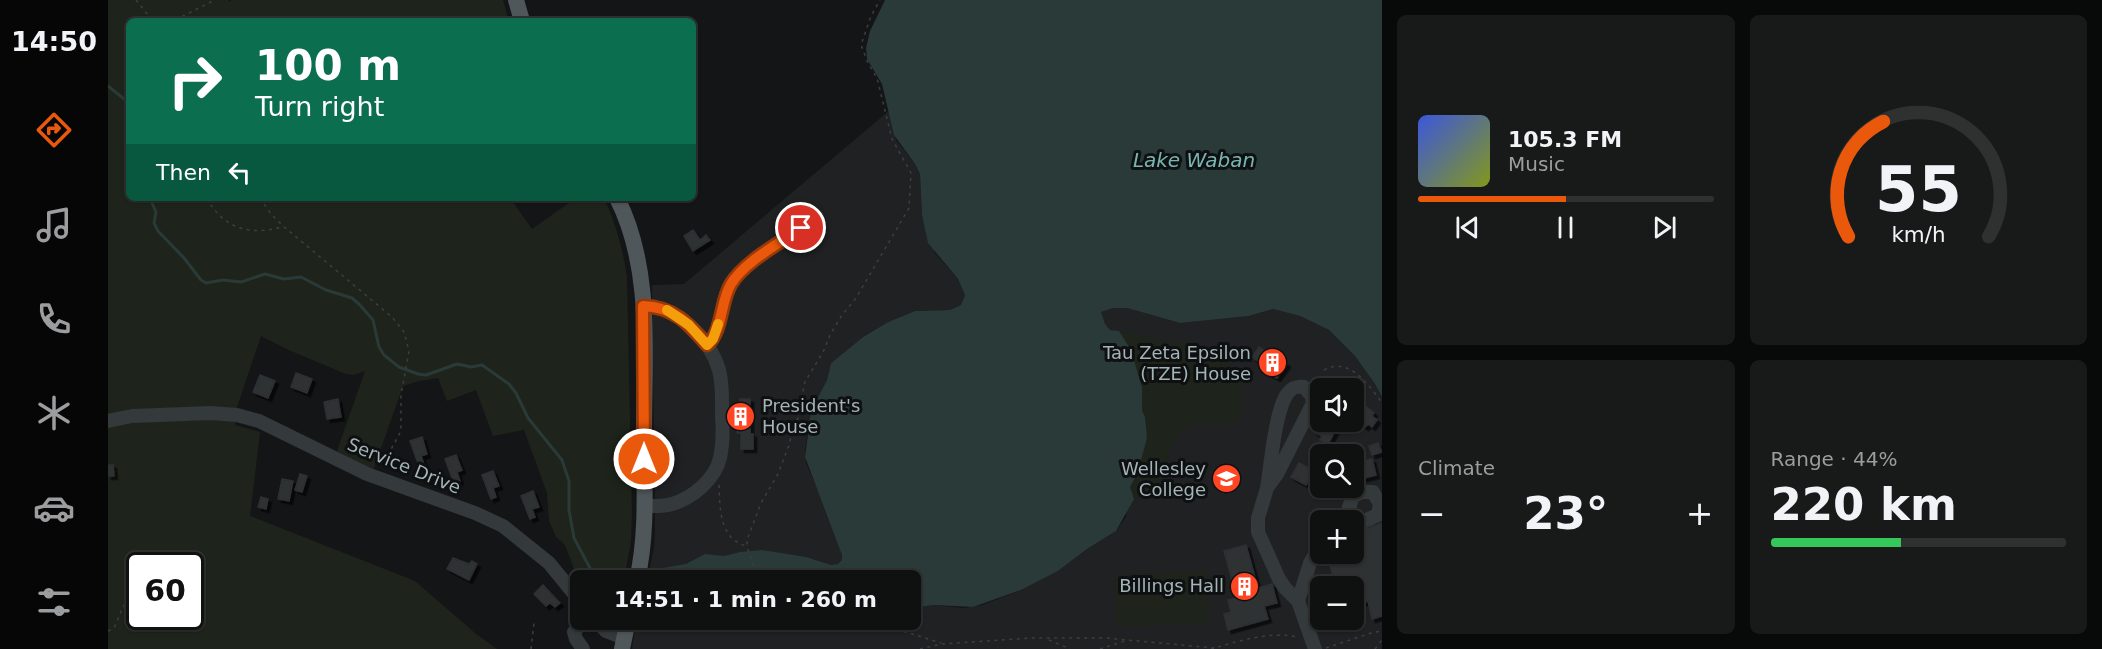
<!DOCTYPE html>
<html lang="en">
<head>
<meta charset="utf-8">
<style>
	body { margin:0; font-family:"DejaVu Sans",sans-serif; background:#181919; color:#f1f3f6; height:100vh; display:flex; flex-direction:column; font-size:22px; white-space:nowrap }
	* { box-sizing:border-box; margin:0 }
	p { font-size:20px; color:#9b9d9f }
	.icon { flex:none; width:33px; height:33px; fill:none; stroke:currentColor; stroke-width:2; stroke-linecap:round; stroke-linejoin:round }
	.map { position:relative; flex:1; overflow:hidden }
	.details { display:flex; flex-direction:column; gap:15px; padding:15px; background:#080909; width:720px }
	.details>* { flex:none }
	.top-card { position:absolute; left:18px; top:18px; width:570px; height:183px; border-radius:9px; box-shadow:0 2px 4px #0004,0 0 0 2px #2f3030; background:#0b6e4f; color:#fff; overflow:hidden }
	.buttons { position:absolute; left:1202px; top:378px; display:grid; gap:12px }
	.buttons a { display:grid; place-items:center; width:54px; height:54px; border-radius:9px; background:#0f1010; box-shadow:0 2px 4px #0004,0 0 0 2px #2f3030; font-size:30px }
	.speed { position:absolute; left:18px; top:552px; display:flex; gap:12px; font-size:30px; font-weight:700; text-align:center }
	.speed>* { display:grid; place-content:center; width:78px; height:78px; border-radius:50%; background:#0f1010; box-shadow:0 2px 4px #0004,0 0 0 2px #2f3030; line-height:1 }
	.speed .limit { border:3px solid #111; border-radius:9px; background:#fff; color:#111 }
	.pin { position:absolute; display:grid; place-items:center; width:51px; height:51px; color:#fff; margin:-26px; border:3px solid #fff; border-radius:50%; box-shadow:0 2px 6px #0007 }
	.me { position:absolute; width:66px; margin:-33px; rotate:0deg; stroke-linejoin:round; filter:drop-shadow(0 0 4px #0008) }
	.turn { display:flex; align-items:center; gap:21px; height:126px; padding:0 30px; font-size:27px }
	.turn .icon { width:78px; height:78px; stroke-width:2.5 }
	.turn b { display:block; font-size:42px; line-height:51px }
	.then { display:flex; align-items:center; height:57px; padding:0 30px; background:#0003; gap:12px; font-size:22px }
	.big { font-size:45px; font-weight:600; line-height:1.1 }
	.details .tile { flex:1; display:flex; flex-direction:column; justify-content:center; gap:9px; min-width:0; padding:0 21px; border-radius:9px; background:#181919 }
	.details .dial { align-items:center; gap:0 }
	.dial svg { height:156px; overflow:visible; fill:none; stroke:#2f3030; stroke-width:7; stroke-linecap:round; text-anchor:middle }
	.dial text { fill:#f1f3f6; stroke:none }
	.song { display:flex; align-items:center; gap:18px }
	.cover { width:72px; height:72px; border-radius:9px; background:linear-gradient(135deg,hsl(230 70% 55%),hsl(70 70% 35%)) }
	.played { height:6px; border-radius:3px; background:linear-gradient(90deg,#ea580c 50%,#2f3030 50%) }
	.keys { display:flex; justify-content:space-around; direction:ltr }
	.heat { display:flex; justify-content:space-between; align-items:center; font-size:33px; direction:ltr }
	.charge { height:9px; border-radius:4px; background:linear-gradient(90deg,#34c759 44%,#2f3030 0) }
	.details .tiles { flex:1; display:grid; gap:15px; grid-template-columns:repeat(2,1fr) }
	.trip { position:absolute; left:462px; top:570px; width:351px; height:60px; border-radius:9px; background:#0f1010; box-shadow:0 2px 4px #0004,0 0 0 2px #2f3030; font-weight:600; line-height:60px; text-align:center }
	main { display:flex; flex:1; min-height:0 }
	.tabs { display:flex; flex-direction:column; width:108px; justify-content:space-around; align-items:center; background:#060606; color:#9b9d9f }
	.tabs .icon { width:42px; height:42px }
	.tabs .active { color:#ea580c }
	.tabs b { font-size:27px; color:#f1f3f6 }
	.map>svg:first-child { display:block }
	.built { fill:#1f2123; fill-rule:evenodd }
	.green { fill:#1e241b; fill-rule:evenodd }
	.water { fill:#293a39 }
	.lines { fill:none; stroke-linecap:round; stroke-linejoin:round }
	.stream { stroke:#293a39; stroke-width:3 }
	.building { fill:#2e3032; stroke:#2d3032; stroke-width:1.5; filter:url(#shadow) }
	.path { stroke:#3a4042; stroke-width:1.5; stroke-dasharray:3 4.5; stroke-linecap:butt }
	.minor { stroke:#34393b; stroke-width:14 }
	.major { stroke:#50575a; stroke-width:16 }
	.route-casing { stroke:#983908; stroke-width:15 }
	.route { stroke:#ea580c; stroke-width:10 }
	.slow { stroke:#f59e0b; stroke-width:10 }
	.labels { text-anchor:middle; stroke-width:6; stroke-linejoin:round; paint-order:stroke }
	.poi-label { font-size:18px; fill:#a4b4b7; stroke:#0f1011; text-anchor:end }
	.street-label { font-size:18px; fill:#a4b4b7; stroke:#0f1011 }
	.water-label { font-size:20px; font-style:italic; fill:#78b6b3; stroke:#0f1011 }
</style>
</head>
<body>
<main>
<nav class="tabs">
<b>14:50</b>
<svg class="icon active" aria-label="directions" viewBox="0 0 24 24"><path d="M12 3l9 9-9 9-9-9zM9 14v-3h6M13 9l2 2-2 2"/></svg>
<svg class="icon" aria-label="music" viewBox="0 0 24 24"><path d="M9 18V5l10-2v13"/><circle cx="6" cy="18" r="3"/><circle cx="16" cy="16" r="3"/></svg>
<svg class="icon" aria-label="phone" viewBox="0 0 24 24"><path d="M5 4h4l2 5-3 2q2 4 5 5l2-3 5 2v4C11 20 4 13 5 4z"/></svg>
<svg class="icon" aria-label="climate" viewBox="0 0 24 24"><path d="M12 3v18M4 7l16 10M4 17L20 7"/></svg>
<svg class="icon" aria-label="car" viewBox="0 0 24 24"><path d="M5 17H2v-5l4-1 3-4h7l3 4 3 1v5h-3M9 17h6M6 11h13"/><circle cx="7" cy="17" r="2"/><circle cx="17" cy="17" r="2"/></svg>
<svg class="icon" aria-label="filters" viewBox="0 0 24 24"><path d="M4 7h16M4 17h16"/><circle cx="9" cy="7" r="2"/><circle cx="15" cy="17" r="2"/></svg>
</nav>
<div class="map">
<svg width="1274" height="649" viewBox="0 0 1274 649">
	<defs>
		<filter id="shadow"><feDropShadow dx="3.5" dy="3.5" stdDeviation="0" flood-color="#0009"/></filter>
	</defs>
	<rect width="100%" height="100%" fill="#141516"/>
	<!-- built -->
	<path class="built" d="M 783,109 L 788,140 L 807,164 L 812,174 L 814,215 L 827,253 L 850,279 L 857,295 L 853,305 L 842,310 L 807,311 L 780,322 L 755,337 L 723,363 L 719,380 L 701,422 L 697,451 L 698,463 L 719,511 L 734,555 L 735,580 L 539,580 L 546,548 L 547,533 L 544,285 L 576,284 Z
		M 1005,308 L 1019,308 L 1072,323 L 1141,316 L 1165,309 L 1192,316 L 1221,330 L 1247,356 L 1267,384 L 1274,397 L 1274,649 L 524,649 L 528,620 L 802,620 L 803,608 L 826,605 L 856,608 L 874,605 L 913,590 L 950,571 L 979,549 L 1008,531 L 1018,517 L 1022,487 L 1030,472 L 1039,438 L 1034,411 L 1034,387 L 1023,350 L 997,325 L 993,317 L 993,312 ZM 1212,388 L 1245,388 L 1245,422 L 1212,422 ZM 1212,454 L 1245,454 L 1245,488 L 1212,488 ZM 1212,520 L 1245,520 L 1245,554 L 1212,554 ZM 1212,586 L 1245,586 L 1245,620 L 1212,620 Z"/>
	<!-- green -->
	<path class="green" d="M 0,0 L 120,0 L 122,2 L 123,0 L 395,0 L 401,21 L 21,21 L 21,198 L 402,198 L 424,229 L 468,198 L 496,198 C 508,224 515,249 519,277 L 524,514 L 523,541 L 516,580 L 472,580 L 472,584 L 471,582 L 457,545 L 448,537 L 441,521 L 439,493 L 416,430 L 385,436 L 368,390 L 339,401 L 330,378 L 311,381 L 295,386 L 265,471 L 229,451 L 257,371 L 246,375 L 238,374 L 183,351 L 153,336 L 129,407 L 127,425 L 152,432 L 142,516 L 307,581 L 367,633 L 389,649 L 0,649 ZM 32,566 L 82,566 L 82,616 L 32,616 Z
		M 1011,331 L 1041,337 L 1052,341 L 1085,343 L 1107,349 L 1119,360 L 1134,383 L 1132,419 C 1115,428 1093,418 1077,429 C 1050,447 1071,482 1026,499 L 1022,487 L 1030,472 L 1039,438 L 1034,411 L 1034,386 L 1023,350 Z
		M 1098,571 L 1100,623 L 1009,627 L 1007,575 Z"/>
	<!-- water -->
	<path class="water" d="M 777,0 L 1274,0 L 1274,397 L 1267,384 L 1247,356 L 1221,330 L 1192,316 L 1165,309 L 1141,316 L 1072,323 L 1019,308 L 1005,308 L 993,312 L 997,324 L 1002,330 L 1011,331 L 1023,350 L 1034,387 L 1034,411 L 1037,417 L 1039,438 L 1030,472 L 1022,487 L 1026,499 L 1008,531 L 979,549 L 950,571 L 913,590 L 865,607 L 826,605 L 803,608 L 802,580 L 664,580 L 650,573 L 620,579 L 540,580 L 544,572 L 549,569 L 578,564 L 597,554 L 616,556 L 632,552 L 654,550 L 698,557 L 723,565 L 730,564 L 734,560 L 734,555 L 697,457 L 703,411 L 719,380 L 723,363 L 755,337 L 780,322 L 807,311 L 842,310 L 853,305 L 857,295 L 850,279 L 820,243 L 814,215 L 812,174 L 807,164 L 786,135 L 774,84 L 759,59 L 758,48 L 762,31 Z"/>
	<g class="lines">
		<!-- stream -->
		<path class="stream" d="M 0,86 L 21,103
			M 45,198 L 44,203 L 48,212 L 46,223 L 50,231 L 76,258 L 93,280 L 98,283 L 115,280 L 133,282 L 157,274 L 176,279 L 193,277 L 218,290 L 244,298 L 252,305 L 265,320 L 271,347 L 276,355 L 291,367 L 310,374 L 318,375 L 349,364 L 363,367 L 374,365 L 401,384 L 408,393 L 420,418 L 454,460 L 461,481 L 461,510 L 466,538 L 483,570 L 489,574 L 517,578"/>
	</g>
	<!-- building -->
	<path class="building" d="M 678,210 L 687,221 L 677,228 L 669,216 Z
		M 585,230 L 592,240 L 598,235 L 602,240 L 585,251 L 576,236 Z
		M 1151,347 L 1166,357 L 1168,354 L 1179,364 L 1169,378 L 1156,371 L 1158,367 L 1144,357 Z
		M 188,373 L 204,379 L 199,393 L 183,387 Z
		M 152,375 L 167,381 L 160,398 L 145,392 Z
		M 230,399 L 233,417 L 219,419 L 216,402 Z
		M 632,399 L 642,399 L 642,434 L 645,434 L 645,449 L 633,449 L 633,433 L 629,433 L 630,425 L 624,425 L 624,406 L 632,406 Z
		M 1251,401 L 1266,413 L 1264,416 L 1269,420 L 1264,427 L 1260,424 L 1257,427 L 1245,418 L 1245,409 Z
		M 1215,422 L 1232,422 L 1220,444 L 1212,440 L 1214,436 L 1206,432 L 1211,424 L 1213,425 Z
		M 314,437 L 319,454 L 313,456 L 316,464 L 311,466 L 302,441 Z
		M 1270,443 L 1274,452 L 1264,455 L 1261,446 Z
		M 348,455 L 354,470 L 349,472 L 352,481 L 346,483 L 337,459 Z
		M 1253,458 L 1253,461 L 1264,459 L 1268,475 L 1245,481 L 1245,460 Z
		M 1191,463 L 1206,471 L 1198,485 L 1183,477 Z
		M 0,465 L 5,465 L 6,476 L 0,476 Z
		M 385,471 L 391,486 L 385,488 L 388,497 L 383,499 L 374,475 Z
		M 192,474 L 199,476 L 194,492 L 187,490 Z
		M 174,479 L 185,481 L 181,501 L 170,499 Z
		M 425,491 L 431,507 L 424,509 L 427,517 L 422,519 L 413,496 Z
		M 153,497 L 160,499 L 158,509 L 150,507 Z
		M 1274,523 L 1274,616 L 1264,619 L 1260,601 L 1245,605 L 1245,586 L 1228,586 L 1220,559 L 1245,554 L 1245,532 Z
		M 1138,545 L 1150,588 L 1164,584 L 1169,603 L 1156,606 L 1160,619 L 1120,630 L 1116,614 L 1123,612 L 1120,600 L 1129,598 L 1116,551 Z
		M 345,558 L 361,564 L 364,561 L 369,564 L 361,580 L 339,569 Z
		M 435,585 L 452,603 L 447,607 L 442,603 L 438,606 L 426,594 Z"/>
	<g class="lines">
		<!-- path -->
		<path class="path" d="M 28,0 L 45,21
			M 60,21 L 67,20 L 107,0
			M 99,198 C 115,229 143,236 174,227
			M 152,198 L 163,214 L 175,226 L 284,317 L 296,332 L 301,351 L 293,395 L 293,431 L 274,466
			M 1216,370 C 1241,356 1261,385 1274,403
			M 611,485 C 612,509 611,538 638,546
			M 651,580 L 639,547 L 639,540 L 653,503 L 670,474 L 681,445 L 686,425 L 693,413 L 693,400 L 697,382 L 716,350 L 722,335 L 734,315 L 748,298 L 801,208 L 803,173 L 784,139 L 769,78 L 760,63 L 753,45 L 763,16 L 772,0
			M 760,620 L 833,643
			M 0,631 L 6,628 L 16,605 L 30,594
			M 941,640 L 962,649
			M 1218,648 L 1263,633 L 1274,631
			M 423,649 L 426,623
			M 812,649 L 834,644 L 924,638 L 998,638 L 1106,648
			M 992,649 L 1020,640
			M 1103,649 C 1131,641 1161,631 1190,637
			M 1267,649 L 1274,640"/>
		<!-- minor -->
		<path class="minor" d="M 535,306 C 570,307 601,337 611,370 C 615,385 614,401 614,416 C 615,430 615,444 612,458 C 607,479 585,498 564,504 C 555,507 546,506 537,506
			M 599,345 C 615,331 612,303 622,285 C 635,262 686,233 709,217
			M 0,421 L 24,416 L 103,413 L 129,415 L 151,421 L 259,474 L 367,513 L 395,526 L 441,563 L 472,601
			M 1159,488 C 1163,464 1167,412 1179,394 C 1184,387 1189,386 1196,387 L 1204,396 L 1205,403 L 1169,474 L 1159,488 L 1150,518 L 1150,532 L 1171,579 L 1177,588 L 1190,601 L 1207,649
			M 1245,521 L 1258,520 L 1270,515 L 1272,504 L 1265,492 L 1254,492 L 1245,496 L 1241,507 L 1247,520
			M 1190,601 L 1202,563 L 1212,546
			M 488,620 L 498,631 L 516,638
			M 475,649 L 468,639 L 466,632 L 476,620"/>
		<!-- major -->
		<path class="major" d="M 408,0 L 414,21
			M 509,198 C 545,269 536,354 536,431 C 536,481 540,532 529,580
			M 514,649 L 520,620"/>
	</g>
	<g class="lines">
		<defs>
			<path id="route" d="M 536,459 L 535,306 C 566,307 580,323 599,345 C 615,331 612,302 623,284 C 636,262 672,243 693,228"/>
		</defs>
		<!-- route casing -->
		<use href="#route" class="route-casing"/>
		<!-- route -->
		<use href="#route" class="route"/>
		<!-- slow -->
		<path class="slow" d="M 559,310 L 581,325 L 599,345 L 605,339 L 610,324"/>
	</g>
	<!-- icons -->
	<defs>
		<symbol id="building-disc" viewBox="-11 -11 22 22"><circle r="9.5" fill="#ff4522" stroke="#0f1011"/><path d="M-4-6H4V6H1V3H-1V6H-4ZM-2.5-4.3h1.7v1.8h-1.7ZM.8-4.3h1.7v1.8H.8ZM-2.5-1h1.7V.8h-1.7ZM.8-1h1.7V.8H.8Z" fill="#fff"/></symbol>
		<symbol id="university-disc" viewBox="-11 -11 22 22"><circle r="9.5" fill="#ff4522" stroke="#0f1011"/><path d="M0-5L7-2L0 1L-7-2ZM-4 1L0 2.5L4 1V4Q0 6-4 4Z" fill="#fff"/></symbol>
	</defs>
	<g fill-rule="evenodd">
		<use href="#building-disc" x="1148" y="346" width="33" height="33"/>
		<use href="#building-disc" x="616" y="400" width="33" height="33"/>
		<use href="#university-disc" x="1102" y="462" width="33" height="33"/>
		<use href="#building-disc" x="1120" y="570" width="33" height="33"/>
	</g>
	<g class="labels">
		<!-- poi labels -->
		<g class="poi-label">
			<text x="1143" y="359">Tau Zeta Epsilon<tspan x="1143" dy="21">(TZE) House</tspan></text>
			<text x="654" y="412" text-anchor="start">President's<tspan x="654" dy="21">House</tspan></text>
			<text x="1098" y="475">Wellesley<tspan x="1098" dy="21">College</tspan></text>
			<text x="1116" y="592">Billings Hall</text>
		</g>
		<!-- street labels -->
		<g class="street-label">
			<text transform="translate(296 466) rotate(22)" y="6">Service Drive</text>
		</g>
		<!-- water labels -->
		<g class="water-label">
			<text x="1086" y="167">Lake Waban</text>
		</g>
	</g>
</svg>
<div class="buttons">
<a><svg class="icon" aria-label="sound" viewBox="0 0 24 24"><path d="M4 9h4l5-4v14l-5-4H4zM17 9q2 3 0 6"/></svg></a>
<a><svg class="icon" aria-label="search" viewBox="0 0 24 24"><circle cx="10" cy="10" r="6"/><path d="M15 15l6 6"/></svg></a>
<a>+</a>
<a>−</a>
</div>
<div class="speed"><div class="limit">60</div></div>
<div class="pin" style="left:693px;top:228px;background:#d93025"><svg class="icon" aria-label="arrive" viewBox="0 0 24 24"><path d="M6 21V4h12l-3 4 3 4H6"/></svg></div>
<svg class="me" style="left:536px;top:459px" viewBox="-20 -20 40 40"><circle r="17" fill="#ea580c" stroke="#fff" stroke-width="3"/><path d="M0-11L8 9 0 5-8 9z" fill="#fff"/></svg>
<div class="trip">14:51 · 1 min · 260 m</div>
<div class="top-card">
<div class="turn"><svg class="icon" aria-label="right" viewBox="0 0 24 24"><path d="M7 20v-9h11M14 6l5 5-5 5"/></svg><div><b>100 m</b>Turn right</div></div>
<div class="then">Then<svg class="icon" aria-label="left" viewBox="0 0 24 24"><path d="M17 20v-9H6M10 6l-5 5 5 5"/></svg></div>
</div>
</div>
<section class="details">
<div class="tiles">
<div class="tile">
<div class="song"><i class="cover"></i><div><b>105.3 FM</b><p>Music</p></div></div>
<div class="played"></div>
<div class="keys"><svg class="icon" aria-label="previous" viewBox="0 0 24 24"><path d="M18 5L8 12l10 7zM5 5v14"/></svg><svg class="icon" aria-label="pause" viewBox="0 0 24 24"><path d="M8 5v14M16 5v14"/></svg><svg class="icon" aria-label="next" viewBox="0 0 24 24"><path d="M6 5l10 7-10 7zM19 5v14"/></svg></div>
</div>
<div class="tile dial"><svg viewBox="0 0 100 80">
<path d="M14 69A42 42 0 1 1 86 69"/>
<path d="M14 69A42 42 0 0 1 32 10" stroke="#ea580c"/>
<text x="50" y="56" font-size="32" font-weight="700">55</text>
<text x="50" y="72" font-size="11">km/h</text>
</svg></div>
<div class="tile"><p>Climate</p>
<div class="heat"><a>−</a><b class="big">23°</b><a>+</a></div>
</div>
<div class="tile"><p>Range · 44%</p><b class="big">220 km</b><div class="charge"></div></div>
</div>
</section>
</main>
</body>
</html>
